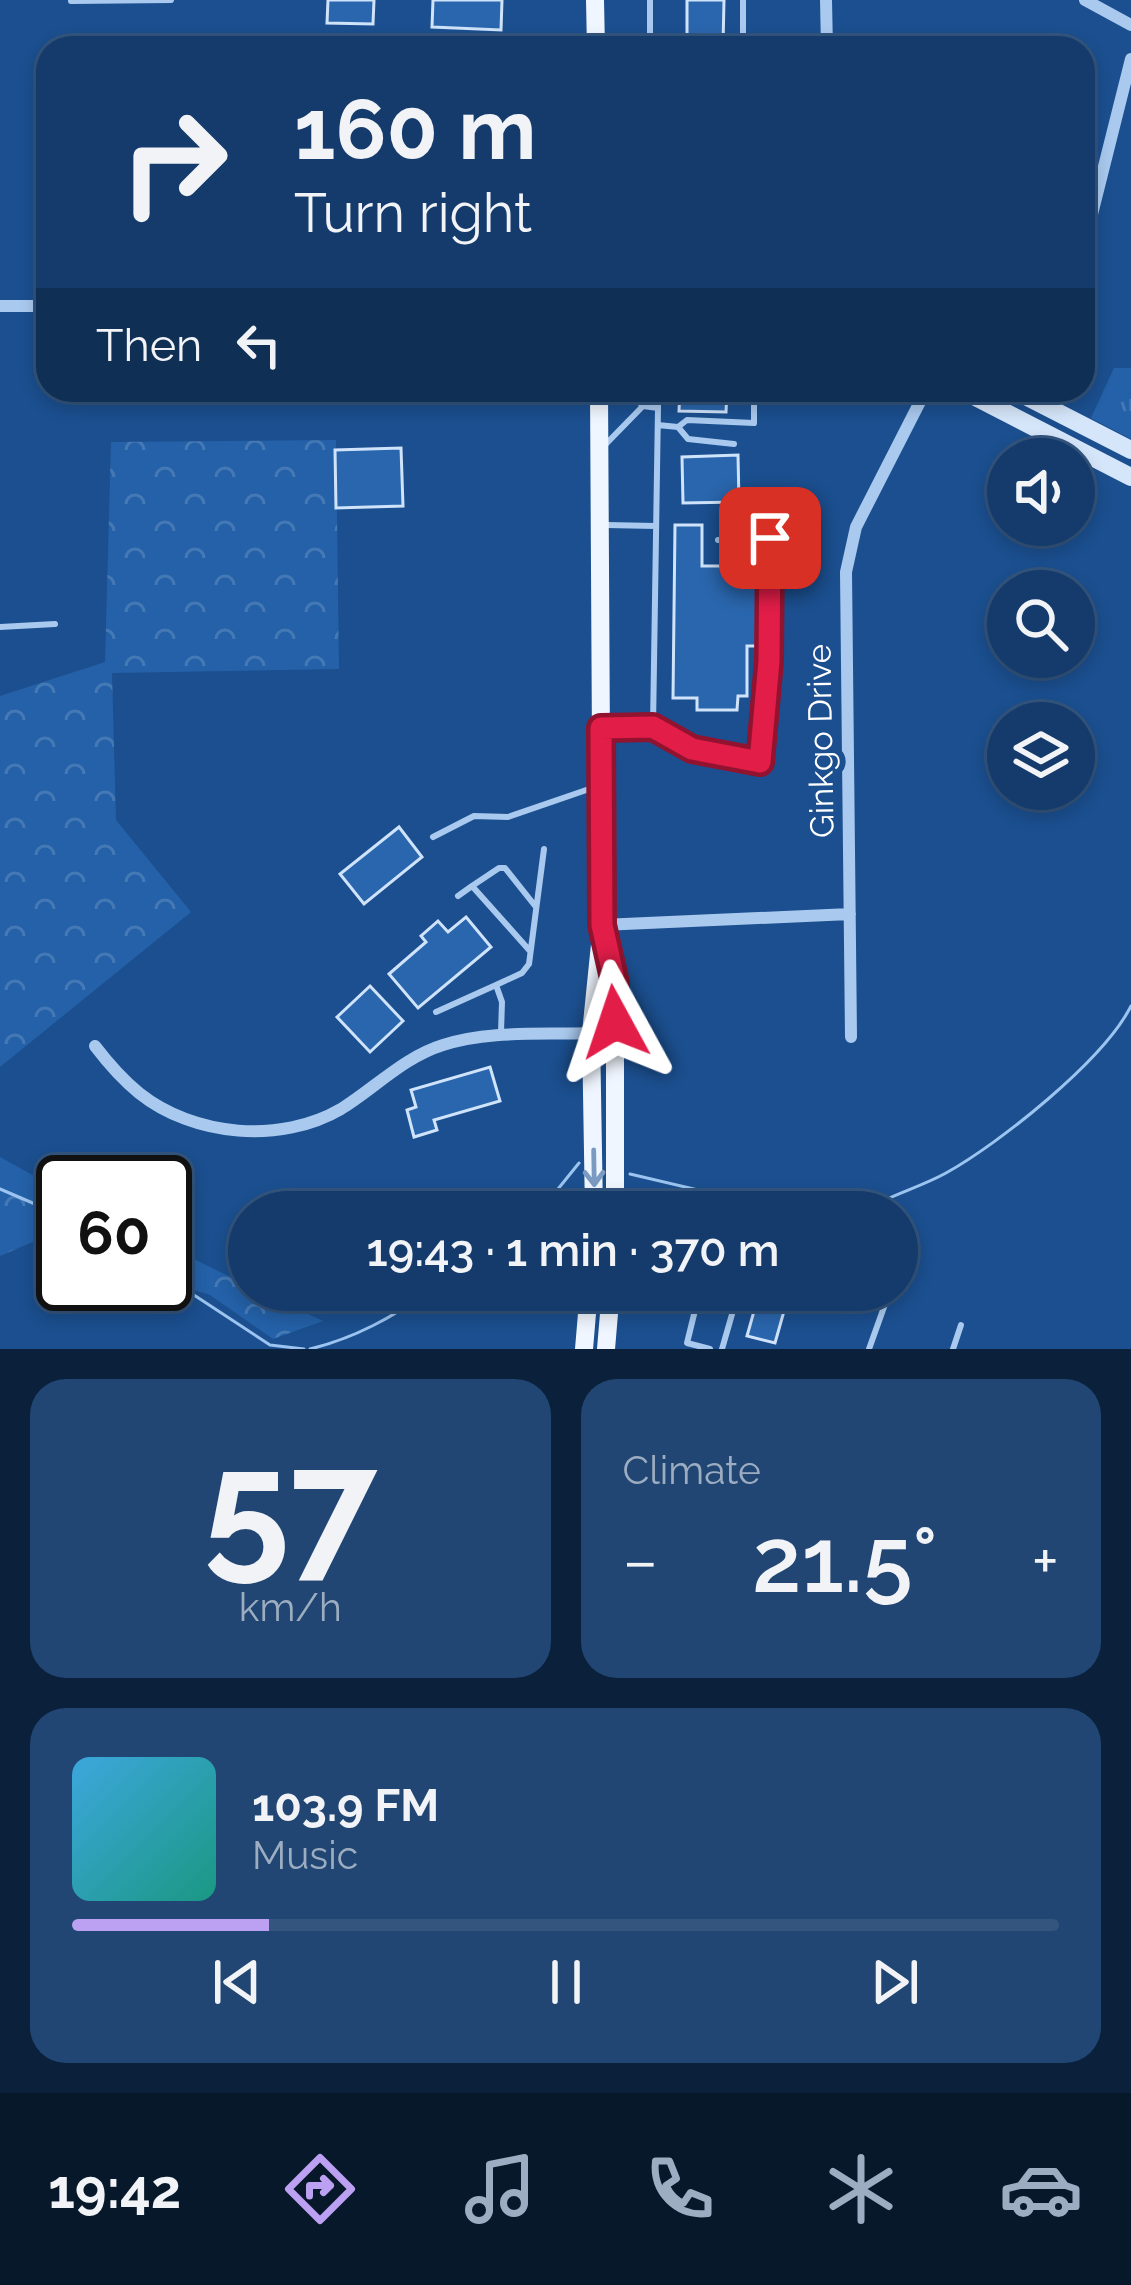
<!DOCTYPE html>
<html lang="en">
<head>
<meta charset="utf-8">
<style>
	body { margin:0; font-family:Raleway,sans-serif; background:#214673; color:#f1f3f6; height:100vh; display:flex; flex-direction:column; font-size:45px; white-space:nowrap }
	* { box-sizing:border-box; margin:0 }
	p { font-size:39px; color:#9dadc1 }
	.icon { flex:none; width:66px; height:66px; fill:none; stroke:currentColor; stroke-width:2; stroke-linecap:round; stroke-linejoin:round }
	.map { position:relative; height:1349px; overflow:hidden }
	.details { display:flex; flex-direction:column; gap:30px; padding:30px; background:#0b203b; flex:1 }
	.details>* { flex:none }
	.guide { position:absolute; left:36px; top:36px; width:1059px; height:366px; border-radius:36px; box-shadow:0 6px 18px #0003,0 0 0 3px #33557e; background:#143b6b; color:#f1f3f6; overflow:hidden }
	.fabs { position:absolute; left:987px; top:438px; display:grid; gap:24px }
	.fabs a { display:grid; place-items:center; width:108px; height:108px; border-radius:50%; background:#143b6b; box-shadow:0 6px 18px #0003,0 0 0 3px #33557e; font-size:60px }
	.speed { position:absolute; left:36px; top:1155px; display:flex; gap:24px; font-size:60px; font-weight:700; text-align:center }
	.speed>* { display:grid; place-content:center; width:156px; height:156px; border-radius:50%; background:#143b6b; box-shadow:0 6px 18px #0003,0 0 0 3px #33557e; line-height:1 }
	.speed .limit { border:6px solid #111; border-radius:18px; background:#fff; color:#111 }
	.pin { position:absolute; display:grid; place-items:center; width:102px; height:102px; color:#fff; margin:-51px; border-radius:24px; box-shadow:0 6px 18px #0006 }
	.me { position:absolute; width:132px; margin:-66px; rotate:355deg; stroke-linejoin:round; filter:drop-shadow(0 0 9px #0008) }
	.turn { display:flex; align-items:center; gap:42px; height:252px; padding:0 60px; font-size:54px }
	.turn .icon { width:156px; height:156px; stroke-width:2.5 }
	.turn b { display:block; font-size:84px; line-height:102px }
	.then { display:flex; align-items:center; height:114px; padding:0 60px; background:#0003; gap:24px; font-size:45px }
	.big { font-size:90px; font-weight:600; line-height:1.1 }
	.details .widget { flex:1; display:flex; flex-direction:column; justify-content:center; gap:18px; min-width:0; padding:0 42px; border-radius:36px; background:#214673 }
	.details .dial { align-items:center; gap:0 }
	.dial b { font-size:156px; line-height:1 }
	.song { display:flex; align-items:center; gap:36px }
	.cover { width:144px; height:144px; border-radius:18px; background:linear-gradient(135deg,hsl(200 70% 55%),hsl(170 70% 35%)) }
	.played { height:12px; border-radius:6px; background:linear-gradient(90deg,#bca0f2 20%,#33557e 20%) }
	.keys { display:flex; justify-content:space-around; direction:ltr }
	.heat { display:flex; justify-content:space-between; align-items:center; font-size:66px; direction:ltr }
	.details .tiles { flex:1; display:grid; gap:30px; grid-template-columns:1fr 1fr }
	.widget:last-child { grid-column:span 2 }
	.trip { position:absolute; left:228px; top:1191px; width:690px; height:120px; border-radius:60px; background:#143b6b; box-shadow:0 6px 18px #0003,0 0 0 3px #33557e; font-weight:600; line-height:120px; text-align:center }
	.menu { display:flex; height:192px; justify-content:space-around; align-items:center; background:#08182b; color:#9dadc1 }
	.menu .icon { width:84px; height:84px }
	.menu .active { color:#bca0f2 }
	.menu b { font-size:54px; color:#f1f3f6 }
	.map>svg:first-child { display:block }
	.forest { fill:url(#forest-crowns) }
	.park { fill:url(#park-tufts) }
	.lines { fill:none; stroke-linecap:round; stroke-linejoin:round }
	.stream { stroke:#9cc4f0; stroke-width:3 }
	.building { fill:#2a66ad; stroke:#cfe3fa; stroke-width:3 }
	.lane { stroke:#a9c9ee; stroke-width:6 }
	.street { stroke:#a9c9ee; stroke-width:12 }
	.secondary { stroke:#d6e6fa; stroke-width:18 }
	.primary { stroke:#f0f6ff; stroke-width:18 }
	.oneway { stroke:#7b9ac1 }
	.route-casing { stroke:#92132f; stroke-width:30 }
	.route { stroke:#e11d48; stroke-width:21 }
	.labels { text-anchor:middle; stroke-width:12; stroke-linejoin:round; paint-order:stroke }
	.street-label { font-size:33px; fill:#fff; stroke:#1b4f8f }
</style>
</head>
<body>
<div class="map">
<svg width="1131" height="1349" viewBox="0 0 1131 1349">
	<defs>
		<pattern id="forest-crowns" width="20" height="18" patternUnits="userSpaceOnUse" patternTransform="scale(3)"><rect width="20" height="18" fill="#2461a8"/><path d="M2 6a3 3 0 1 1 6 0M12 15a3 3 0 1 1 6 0" fill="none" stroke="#4579b5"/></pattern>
		<pattern id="park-tufts" width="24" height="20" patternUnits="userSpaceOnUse" patternTransform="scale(3)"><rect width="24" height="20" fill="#2461a8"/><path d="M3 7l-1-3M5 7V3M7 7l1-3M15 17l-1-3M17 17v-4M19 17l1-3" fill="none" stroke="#4579b5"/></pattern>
	</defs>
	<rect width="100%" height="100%" fill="#1b4f8f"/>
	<!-- forest -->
	<path class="forest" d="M 336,440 L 339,669 L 112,673 L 116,820 L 191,912 L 0,1067 L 0,696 L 105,662 L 111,442 Z
		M 0,1157 L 63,1192 L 63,1248 L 37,1240 L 0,1256 Z
		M 165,1245 L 249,1286 L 249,1290 L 257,1290 L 323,1321 L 273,1339 L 210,1295 L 165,1281 Z"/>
	<!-- park -->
	<path class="park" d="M 1114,368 L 1131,368 L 1131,439 L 1091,418 Z"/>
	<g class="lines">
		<!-- stream -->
		<path class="stream" d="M 630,1174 L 792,1212
			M 0,1189 L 63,1216
			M 551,1212 L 558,1189 L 579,1163
			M 862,1212 C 889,1195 919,1188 946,1173 C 1000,1143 1104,1060 1131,1006
			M 165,1276 L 270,1345 L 304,1349
			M 478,1290 L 503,1298 L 527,1290
			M 310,1349 C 355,1338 393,1317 431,1290"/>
	</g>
	<!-- building -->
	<path class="building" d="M 328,0 L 374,0 L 373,24 L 327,23 Z
		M 433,0 L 502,0 L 501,30 L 432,27 Z
		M 687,0 L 724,0 L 723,46 L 687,46 Z
		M 680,390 L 727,390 L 726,412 L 679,411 Z
		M 401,448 L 403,506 L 336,508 L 335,450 Z
		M 738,455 L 739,502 L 683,503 L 682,457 Z
		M 675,525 L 702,525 L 702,566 L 760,566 L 760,646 L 747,646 L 747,696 L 738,696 L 737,710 L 697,710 L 697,698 L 673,698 Z
		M 399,827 L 422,857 L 364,904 L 340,874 Z
		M 466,917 L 491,947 L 418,1008 L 389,974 L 426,942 L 421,936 L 438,921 L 448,932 Z
		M 370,986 L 403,1021 L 370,1052 L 337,1017 Z
		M 490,1067 L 500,1101 L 434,1120 L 437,1130 L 414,1137 L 407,1110 L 416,1107 L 411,1090 Z
		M 760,1290 L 790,1290 L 775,1343 L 747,1336 Z"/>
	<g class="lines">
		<!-- lane -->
		<path class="lane" d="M 650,0 L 650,48
			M 743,0 L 743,48
			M 71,1 L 171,0
			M 658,408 L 658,390
			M 658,425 L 678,427 L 688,439 L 734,444
			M 678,427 L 687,420 L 754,423 L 754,390
			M 603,447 L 643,406
			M 606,525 L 656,526
			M 0,627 L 55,624
			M 653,727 L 692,749 L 760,762 L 769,661 L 770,538 L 718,540
			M 605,728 L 653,727 L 658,408 L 643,406 L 627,390
			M 433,837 L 474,816 L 508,817 L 598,786
			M 458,896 L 472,886
			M 530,951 L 472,886 L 499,868 L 505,868 L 536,907
			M 436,1012 L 496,985
			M 501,1032 L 502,1002 L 496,985 L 522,973 L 529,964 L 544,849
			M 700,1290 L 687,1343 L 710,1349
			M 722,1349 L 739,1290
			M 869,1349 L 889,1293
			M 953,1349 L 961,1325"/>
		<!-- street -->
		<path class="street" d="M 826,0 L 827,48
			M 1085,0 L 1131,25
			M 1083,250 L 1131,59
			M 0,306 L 48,306
			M 602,925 L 850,914
			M 851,1037 L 846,572 L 856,527 L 926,390
			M 95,1046 C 108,1063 123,1080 139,1093 C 194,1137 281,1144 341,1109 C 375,1088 404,1057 443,1045 C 489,1030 542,1035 591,1033"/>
		<!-- secondary -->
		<path class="secondary" d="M 962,390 L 1131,477
			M 1014,390 L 1131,450"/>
		<!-- primary -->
		<path class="primary" d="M 595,0 L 596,48
			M 606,942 L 615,983 L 615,1212
			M 594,1212 L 591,1033 L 602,925 L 599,390
			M 584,1349 L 589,1290
			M 606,1349 L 611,1290"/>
	</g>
	<!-- one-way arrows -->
	<defs><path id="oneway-shaft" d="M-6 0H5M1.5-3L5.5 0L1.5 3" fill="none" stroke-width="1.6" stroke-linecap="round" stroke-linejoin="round" transform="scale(3)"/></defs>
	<use class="oneway" href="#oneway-shaft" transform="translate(594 1168) rotate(89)"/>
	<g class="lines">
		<defs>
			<path id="route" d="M 615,1022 L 615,983 L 602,925 L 601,728 L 653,727 L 692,749 L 760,762 L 769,661 L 770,538"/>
		</defs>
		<!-- route casing -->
		<use href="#route" class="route-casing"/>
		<!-- route -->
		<use href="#route" class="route"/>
	</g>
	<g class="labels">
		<!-- street labels -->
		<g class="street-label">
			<text transform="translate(820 741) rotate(-91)" y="12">Ginkgo Drive</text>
		</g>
	</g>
</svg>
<div class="fabs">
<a><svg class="icon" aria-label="sound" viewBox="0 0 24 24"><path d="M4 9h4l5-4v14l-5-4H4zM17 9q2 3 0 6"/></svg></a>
<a><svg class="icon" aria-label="search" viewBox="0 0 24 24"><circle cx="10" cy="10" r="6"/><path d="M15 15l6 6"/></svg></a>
<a><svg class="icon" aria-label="layers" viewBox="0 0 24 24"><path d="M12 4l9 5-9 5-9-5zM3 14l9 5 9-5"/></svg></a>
</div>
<div class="speed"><div class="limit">60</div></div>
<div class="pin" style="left:770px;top:538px;background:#d93025"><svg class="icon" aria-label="arrive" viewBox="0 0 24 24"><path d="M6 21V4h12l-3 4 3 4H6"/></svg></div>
<svg class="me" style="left:615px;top:1022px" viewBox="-20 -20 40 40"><path d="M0-17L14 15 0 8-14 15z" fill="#e11d48" stroke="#fff" stroke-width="4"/></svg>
<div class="trip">19:43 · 1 min · 370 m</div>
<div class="guide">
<div class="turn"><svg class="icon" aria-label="right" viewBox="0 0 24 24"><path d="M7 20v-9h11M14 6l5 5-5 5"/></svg><div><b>160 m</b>Turn right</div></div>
<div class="then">Then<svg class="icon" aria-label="left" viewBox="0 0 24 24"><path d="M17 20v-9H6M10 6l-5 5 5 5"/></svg></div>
</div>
</div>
<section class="details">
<div class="tiles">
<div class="widget dial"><b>57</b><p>km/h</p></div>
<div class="widget"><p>Climate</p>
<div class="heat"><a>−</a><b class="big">21.5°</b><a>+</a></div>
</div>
<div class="widget">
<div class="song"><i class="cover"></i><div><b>103.9 FM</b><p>Music</p></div></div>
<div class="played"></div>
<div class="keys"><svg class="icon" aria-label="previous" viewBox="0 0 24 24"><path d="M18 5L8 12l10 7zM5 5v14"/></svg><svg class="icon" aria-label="pause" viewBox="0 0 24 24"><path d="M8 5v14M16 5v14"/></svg><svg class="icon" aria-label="next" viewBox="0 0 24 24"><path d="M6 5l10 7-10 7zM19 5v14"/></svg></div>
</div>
</div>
</section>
<nav class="menu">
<b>19:42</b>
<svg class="icon active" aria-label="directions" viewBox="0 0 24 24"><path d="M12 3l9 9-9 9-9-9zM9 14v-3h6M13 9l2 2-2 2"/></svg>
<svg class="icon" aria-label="music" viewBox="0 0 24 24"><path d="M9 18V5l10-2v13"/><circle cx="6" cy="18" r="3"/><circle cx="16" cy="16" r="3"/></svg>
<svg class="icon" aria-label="phone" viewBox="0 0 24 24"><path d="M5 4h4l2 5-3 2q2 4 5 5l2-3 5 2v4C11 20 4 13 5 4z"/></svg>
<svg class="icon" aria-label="climate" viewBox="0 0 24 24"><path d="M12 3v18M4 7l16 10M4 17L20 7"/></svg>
<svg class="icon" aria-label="car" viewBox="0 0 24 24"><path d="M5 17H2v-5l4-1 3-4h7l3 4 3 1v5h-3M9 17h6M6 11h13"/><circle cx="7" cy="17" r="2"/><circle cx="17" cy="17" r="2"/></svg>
</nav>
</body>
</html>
